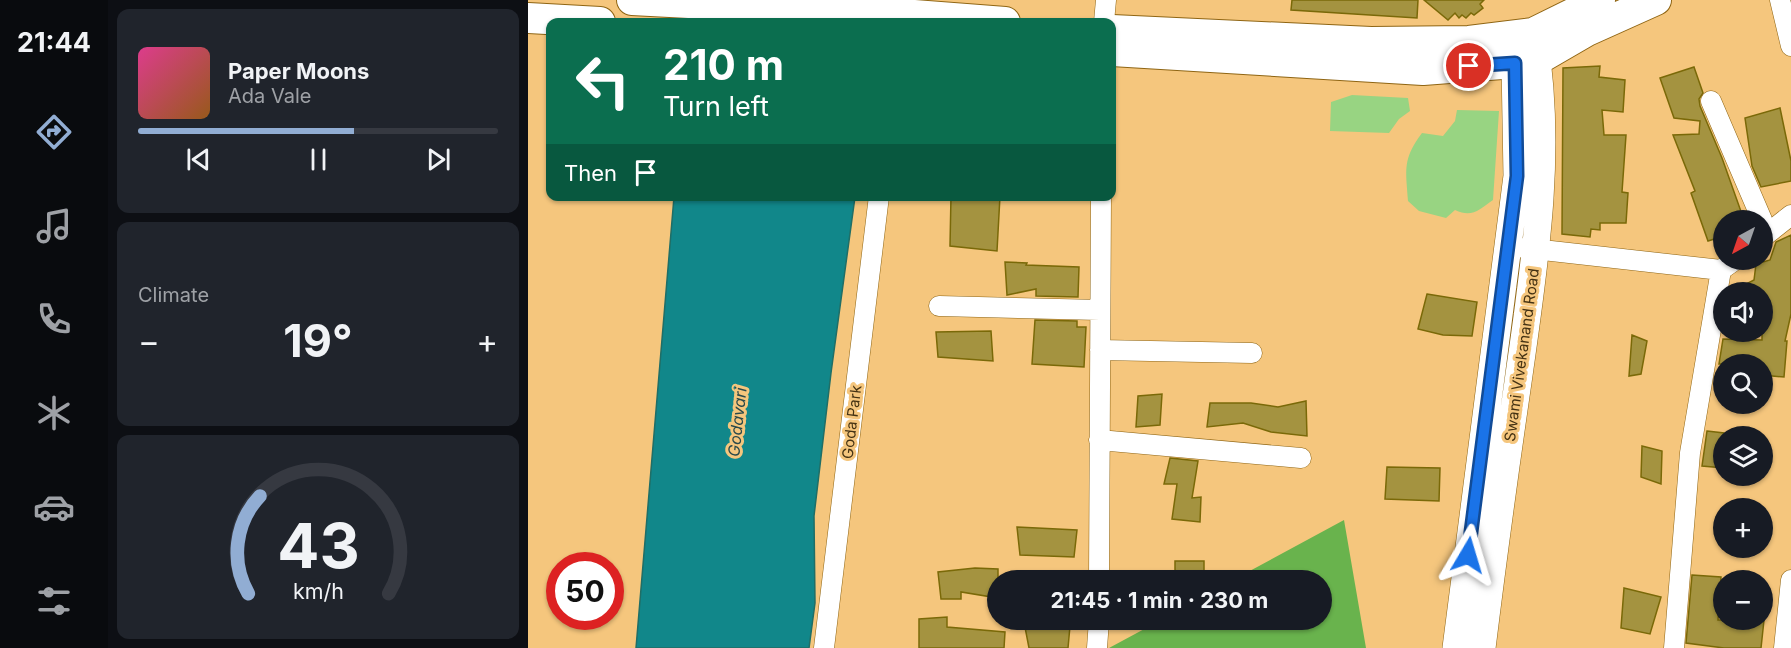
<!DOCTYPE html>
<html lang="en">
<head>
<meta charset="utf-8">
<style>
	body { margin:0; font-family:Inter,sans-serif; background:#20242c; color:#f1f3f6; height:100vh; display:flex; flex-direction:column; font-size:22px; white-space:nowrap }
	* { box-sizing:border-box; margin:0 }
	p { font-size:20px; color:#9ea1a6 }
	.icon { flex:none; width:33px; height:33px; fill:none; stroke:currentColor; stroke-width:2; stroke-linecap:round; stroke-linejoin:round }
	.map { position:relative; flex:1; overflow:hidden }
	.details { display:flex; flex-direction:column; gap:9px; padding:9px; background:#0d0f14; width:420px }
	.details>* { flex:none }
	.top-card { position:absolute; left:18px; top:18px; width:570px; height:183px; border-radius:12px; box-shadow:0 2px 4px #0004; background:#0b6e4f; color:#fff; overflow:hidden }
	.needle { width:39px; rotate:220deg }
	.fabs { position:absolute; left:1185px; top:210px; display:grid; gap:12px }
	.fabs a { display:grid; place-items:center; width:60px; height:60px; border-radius:50%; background:#171b24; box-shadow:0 2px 4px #0004; font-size:30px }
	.speed { position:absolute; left:18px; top:552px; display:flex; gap:12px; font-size:30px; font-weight:700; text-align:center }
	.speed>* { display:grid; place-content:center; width:78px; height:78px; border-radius:50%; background:#171b24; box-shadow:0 2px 4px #0004; line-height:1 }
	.speed .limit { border:9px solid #d22; background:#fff; color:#111 }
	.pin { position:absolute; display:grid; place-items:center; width:51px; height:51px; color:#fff; margin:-26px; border:3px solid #fff; border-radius:50%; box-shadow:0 2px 6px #0007 }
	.me { position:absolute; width:66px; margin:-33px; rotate:7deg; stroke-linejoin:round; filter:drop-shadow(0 0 4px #0008) }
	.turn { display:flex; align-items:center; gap:21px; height:126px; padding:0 18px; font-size:27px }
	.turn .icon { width:78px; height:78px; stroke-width:2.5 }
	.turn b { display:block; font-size:42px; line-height:51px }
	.then { display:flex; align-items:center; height:57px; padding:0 18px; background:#0003; gap:12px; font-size:22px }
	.big { font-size:45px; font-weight:700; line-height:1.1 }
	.details .card { flex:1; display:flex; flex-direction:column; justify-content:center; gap:9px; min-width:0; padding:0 21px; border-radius:12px; background:#20242c }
	.details .dial { align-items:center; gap:0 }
	.dial svg { height:156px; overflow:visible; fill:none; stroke:#363941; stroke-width:7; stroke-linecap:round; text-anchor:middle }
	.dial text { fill:#f1f3f6; stroke:none }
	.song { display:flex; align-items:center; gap:18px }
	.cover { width:72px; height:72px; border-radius:9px; background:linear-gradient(135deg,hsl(330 70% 55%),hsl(30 70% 35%)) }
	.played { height:6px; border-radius:3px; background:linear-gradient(90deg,#91add3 60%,#363941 60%) }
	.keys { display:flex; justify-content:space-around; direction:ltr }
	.heat { display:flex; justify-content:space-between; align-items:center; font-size:33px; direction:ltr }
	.trip { position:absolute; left:459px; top:570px; width:345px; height:60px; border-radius:30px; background:#171b24; box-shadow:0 2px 4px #0004; font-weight:700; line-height:60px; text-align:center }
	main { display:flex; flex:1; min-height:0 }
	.tab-bar { display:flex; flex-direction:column; width:108px; justify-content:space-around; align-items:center; background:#090b0e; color:#9ea1a6 }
	.tab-bar .icon { width:42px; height:42px }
	.tab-bar .current { color:#91add3 }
	.tab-bar b { font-size:27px; color:#f1f3f6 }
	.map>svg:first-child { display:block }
	.green { fill:#98d482 }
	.forest { fill:#69b34d }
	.water { fill:#11878a; stroke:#206e66; stroke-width:1.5 }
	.building { fill:#a49340; stroke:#7a6908; stroke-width:1.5 }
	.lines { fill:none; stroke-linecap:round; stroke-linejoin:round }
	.street-casing { stroke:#8f6513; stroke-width:21 }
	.secondary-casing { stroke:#8f6513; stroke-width:28 }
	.primary-casing { stroke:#8f6513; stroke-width:32 }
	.street { stroke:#fff; stroke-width:20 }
	.secondary { stroke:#fff; stroke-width:27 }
	.primary { stroke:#fff; stroke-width:30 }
	.route-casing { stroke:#114b97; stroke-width:15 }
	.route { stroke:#1a73e8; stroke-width:10 }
	.labels { text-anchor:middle; stroke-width:6; stroke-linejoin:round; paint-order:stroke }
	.street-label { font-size:15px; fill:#443213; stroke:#f5c67d }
	.water-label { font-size:16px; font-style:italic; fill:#2b4a4b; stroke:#f5c67d }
</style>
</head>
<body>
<main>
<nav class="tab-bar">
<b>21:44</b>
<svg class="icon current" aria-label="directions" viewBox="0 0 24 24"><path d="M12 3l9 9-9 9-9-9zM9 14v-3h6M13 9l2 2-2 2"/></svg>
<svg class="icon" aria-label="music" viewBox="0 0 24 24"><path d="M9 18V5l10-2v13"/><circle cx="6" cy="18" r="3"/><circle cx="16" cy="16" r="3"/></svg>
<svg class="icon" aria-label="phone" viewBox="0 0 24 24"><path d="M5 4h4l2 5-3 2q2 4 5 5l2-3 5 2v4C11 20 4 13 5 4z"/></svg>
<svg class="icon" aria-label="climate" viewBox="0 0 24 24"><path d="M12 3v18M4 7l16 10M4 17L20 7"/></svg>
<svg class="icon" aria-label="car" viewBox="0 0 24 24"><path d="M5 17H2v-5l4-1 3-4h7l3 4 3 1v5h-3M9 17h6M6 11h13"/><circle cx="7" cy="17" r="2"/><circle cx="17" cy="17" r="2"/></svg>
<svg class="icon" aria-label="filters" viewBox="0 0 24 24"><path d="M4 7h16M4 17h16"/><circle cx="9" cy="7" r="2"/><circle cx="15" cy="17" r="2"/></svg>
</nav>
<section class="details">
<div class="card">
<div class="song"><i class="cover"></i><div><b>Paper Moons</b><p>Ada Vale</p></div></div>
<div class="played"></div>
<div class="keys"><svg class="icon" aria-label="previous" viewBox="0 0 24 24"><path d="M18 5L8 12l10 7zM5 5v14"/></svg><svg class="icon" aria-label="pause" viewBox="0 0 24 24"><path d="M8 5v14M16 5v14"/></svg><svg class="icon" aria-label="next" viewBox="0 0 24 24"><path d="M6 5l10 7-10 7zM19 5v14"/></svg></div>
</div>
<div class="card"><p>Climate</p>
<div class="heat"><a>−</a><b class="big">19°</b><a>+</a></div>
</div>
<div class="card dial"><svg viewBox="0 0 100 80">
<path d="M14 69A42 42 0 1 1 86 69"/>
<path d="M14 69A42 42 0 0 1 20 19" stroke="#91add3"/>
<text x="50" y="56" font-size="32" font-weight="700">43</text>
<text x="50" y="72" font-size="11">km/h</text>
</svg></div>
</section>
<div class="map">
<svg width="1263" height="648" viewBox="0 0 1263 648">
	<rect width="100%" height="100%" fill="#f5c67d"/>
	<!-- green -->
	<path class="green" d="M 824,95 L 880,98 L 882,111 L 871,119 L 861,133 L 802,131 L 803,102 Z
		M 929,110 L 971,111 L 965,200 C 951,210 944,218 927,210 L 918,218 L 891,211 L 880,201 C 878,169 874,160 894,133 L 915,136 L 927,121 Z"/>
	<!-- forest -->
	<path class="forest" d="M 816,520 L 838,648 L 581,648 L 633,620 L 794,620 L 794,580 L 705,580 Z"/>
	<!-- water -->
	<path class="water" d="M 146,197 L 327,197 L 303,373 L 286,516 L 287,603 L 281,648 L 108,648 Z"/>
	<!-- building -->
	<path class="building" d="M 764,0 L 890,0 L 889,18 L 763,10 Z
		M 896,0 L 956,0 L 952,4 L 955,8 L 946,15 L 943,13 L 938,18 L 934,15 L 931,18 L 927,13 L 920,20 Z
		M 1072,66 L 1071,77 L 1097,80 L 1095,112 L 1074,110 L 1076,135 L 1098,135 L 1094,192 L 1100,193 L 1098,223 L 1072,223 L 1072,230 L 1063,229 L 1062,237 L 1034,234 L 1035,68 Z
		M 1166,67 L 1175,93 L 1171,99 L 1172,106 L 1194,158 L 1216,220 L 1196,220 L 1196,236 L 1180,241 L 1163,193 L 1167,191 L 1145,135 L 1171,134 L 1172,121 L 1146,118 L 1132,78 Z
		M 1252,108 L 1263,161 L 1263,181 L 1233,187 L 1224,166 L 1217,118 Z
		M 423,196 L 472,196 L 469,251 L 422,246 Z
		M 1263,235 L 1263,314 L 1257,341 L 1259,341 L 1256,377 L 1234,375 L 1234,364 L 1191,364 L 1195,339 L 1234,340 L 1234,292 L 1203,292 L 1226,280 L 1228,264 L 1242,260 L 1248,242 Z
		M 477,262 L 499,263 L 498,265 L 551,267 L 550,297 L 508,296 L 508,289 L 479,295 Z
		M 899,294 L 949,302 L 944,336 L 915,335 L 890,329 Z
		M 507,320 L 549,321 L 549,327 L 558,327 L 556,367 L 504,364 Z
		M 463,331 L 465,361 L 410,357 L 408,332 Z
		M 1104,335 L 1119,341 L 1113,374 L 1101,376 Z
		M 634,394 L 632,425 L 608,427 L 610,396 Z
		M 778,401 L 779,436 L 743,432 L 715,423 L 679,427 L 682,403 L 723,403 L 750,407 Z
		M 1179,431 L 1196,433 L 1196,468 L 1174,466 Z
		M 1114,446 L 1134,451 L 1133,484 L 1113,477 Z
		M 642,458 L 670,461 L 664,498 L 673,497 L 672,522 L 644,519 L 649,484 L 636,484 Z
		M 859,467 L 912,468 L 911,501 L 857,499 Z
		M 489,527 L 549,530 L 546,557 L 492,555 Z
		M 647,561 L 676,561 L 676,580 L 647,580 Z
		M 447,568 L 470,569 L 470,598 L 433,592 L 433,599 L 413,599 L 410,572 Z
		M 1164,575 L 1193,577 L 1190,620 L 1236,620 L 1233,648 L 1196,648 L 1158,643 Z
		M 1096,588 L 1133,597 L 1122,634 L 1093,628 Z
		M 419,617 L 419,627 L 477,632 L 476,648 L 391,648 L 391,619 Z
		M 496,622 L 542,626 L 540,648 L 501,648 Z"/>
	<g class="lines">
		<defs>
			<path id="street" d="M 1252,0 L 1263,46
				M 576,22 L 578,0
				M 1183,101 L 1234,220
				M 1234,238 L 1263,215
				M 996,248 L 1193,270
				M 411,306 L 572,310
				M 572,350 L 724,353
				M 571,440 L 773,458
				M 571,580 L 573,196
				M 296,648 L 351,196
				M 569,648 L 571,620
				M 1146,648 L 1162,453 L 1193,270 L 1207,260
				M 1256,648 L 1263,580"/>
			<path id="secondary" d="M 928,648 L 989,176 L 987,63 L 983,41
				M 954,648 C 965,559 977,471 990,382 C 1006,268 1025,153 1006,39"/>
			<path id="primary" d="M 104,0 L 386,15 L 477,22
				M 0,18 L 72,22
				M 584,30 L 843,42 L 941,41 L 1005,33 L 1072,0
				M 584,51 L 895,70 L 987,63 L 1009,60 L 1059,31 L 1128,0"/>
		</defs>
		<!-- street casing -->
		<use href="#street" class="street-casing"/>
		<!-- secondary casing -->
		<use href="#secondary" class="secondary-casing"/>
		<!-- primary casing -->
		<use href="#primary" class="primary-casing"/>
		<!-- street -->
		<use href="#street" class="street"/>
		<!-- secondary -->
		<use href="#secondary" class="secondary"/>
		<!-- primary -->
		<use href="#primary" class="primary"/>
	</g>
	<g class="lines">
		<defs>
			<path id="route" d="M 940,555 L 989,176 L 987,63 L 941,66"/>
		</defs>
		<!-- route casing -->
		<use href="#route" class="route-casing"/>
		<!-- route -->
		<use href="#route" class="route"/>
	</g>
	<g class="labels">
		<!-- street labels -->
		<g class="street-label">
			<text transform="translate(994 355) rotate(-82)" y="5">Swami Vivekanand Road</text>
			<text transform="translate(324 422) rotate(-83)" y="5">Goda Park</text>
		</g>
		<!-- water labels -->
		<g class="water-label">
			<text transform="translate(209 422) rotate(-84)" y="6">Godavari</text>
		</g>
	</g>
</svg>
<div class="fabs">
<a><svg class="needle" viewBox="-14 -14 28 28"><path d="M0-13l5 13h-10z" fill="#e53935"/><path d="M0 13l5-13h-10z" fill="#9ea1a6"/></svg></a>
<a><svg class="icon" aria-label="sound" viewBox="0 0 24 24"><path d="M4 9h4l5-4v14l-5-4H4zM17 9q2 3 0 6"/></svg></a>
<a><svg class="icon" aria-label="search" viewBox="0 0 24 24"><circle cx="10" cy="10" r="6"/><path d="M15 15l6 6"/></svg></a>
<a><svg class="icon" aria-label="layers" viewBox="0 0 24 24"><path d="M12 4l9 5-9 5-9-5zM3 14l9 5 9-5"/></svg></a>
<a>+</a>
<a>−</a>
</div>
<div class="speed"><div class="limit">50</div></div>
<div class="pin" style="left:941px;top:66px;background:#d93025"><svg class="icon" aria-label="arrive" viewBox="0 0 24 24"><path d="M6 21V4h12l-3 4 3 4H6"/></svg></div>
<svg class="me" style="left:940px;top:555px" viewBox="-20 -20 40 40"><path d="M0-17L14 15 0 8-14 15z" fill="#1a73e8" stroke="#fff" stroke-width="4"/></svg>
<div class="trip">21:45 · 1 min · 230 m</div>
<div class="top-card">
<div class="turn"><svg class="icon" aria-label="left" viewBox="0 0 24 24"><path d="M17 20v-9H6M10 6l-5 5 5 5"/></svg><div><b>210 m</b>Turn left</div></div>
<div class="then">Then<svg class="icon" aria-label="arrive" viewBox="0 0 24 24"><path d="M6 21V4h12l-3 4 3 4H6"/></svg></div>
</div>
</div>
</main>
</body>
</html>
